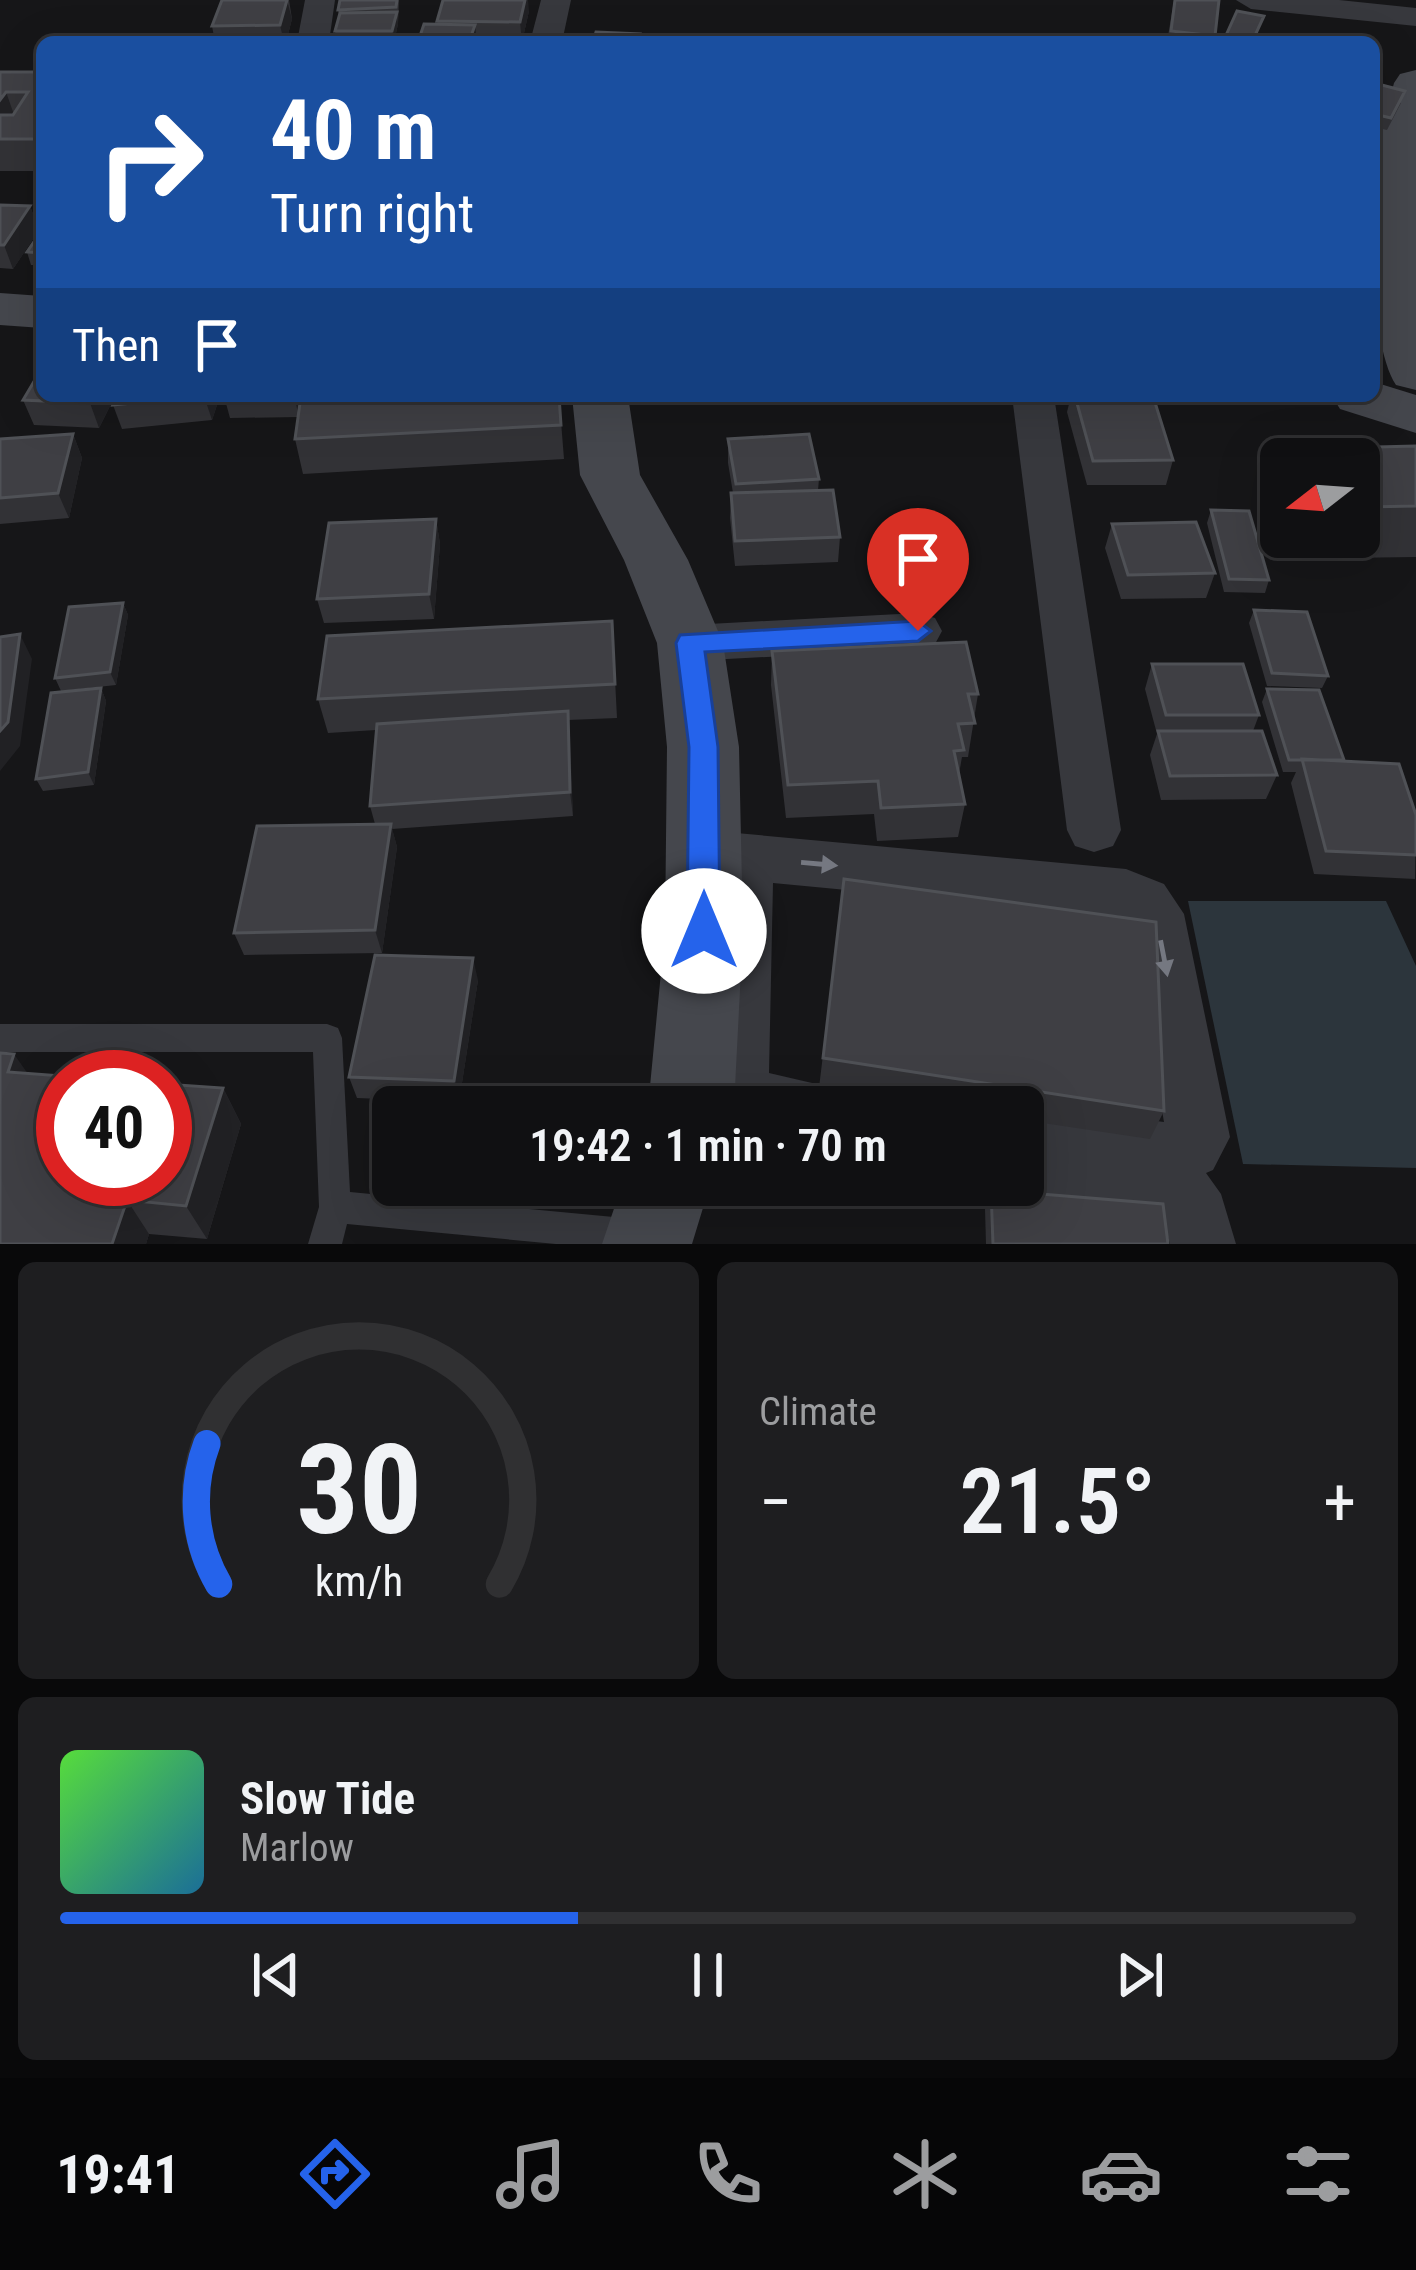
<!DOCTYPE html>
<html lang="en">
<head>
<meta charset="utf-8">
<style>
	body { margin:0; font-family:"Roboto Condensed",sans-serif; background:#1e1e20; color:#f1f3f6; height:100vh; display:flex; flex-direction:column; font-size:45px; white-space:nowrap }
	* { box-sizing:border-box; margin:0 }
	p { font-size:39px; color:#9c9d9f }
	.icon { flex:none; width:66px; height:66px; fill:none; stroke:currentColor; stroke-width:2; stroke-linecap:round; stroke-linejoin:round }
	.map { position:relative; height:1244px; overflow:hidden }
	.panel { display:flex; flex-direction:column; gap:18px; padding:18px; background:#09090a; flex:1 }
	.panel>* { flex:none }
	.banner { position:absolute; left:36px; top:36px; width:1344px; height:366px; border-radius:18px; box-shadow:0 12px 48px #0002,0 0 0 3px #303032; background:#1a4fa0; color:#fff; overflow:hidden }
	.needle { width:78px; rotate:253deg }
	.buttons { position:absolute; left:1260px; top:438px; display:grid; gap:24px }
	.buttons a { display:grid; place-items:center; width:120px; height:120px; border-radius:18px; background:#101012; box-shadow:0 12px 48px #0002,0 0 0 3px #303032; font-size:60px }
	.speed { position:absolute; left:36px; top:1050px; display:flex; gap:24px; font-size:60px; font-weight:700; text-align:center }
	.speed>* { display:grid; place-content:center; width:156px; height:156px; border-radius:50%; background:#101012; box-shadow:0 12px 48px #0002,0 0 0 3px #303032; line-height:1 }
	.speed .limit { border:18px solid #d22; background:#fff; color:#111 }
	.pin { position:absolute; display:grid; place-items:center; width:102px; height:102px; color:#fff; margin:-123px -51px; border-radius:50% 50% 50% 0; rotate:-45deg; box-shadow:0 0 12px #0007 }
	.pin .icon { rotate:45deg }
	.me { position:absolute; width:132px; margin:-66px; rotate:0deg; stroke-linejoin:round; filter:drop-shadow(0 0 9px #0008) }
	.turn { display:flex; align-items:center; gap:42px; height:252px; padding:0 36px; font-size:54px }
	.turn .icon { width:156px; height:156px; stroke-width:2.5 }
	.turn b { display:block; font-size:84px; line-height:102px }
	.then { display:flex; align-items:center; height:114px; padding:0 36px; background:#0003; gap:24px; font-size:45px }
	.big { font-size:90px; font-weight:600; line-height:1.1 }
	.panel .widget { flex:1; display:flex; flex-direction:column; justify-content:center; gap:18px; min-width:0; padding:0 42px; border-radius:18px; background:#1e1e20 }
	.panel .dial { align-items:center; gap:0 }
	.dial svg { height:312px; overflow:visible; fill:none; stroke:#303032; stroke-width:7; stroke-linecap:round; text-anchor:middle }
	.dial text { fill:#f1f3f6; stroke:none }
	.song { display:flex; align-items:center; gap:36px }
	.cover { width:144px; height:144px; border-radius:18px; background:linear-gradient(135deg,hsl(110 70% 55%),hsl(200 70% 35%)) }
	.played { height:12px; border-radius:6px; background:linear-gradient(90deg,#2563eb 40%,#303032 40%) }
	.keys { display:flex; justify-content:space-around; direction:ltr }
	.heat { display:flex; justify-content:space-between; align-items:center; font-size:66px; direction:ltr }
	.panel .tiles { flex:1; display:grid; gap:18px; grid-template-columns:1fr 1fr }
	.widget:last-child { grid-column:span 2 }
	.trip { position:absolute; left:372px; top:1086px; width:672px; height:120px; border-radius:18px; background:#101012; box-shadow:0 12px 48px #0002,0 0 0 3px #303032; font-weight:600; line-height:120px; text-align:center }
	.tabs { display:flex; height:192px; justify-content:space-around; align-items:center; background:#060607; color:#9c9d9f }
	.tabs .icon { width:84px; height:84px }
	.tabs .current { color:#2563eb }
	.tabs b { font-size:54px; color:#f1f3f6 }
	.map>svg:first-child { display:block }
	.water { fill:#2c353c }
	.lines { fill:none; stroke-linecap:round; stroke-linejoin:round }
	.lane { fill:#37383d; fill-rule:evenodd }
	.street { fill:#37383d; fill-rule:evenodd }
	.secondary { fill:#45474d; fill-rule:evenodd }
	.wall { fill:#323236 }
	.shaded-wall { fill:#212124 }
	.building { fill:#3f3f44; stroke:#4f5156; stroke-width:3 }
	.oneway { fill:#757881 }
	.route { fill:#2563eb; stroke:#184099; stroke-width:3 }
</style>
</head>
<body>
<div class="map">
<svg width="1416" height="1244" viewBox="0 0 1416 1244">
	<rect width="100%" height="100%" fill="#161618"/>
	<!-- water -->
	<path class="water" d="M 1188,901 L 1386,901 L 1416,966 L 1416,1168 L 1243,1164 Z"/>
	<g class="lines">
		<!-- lane -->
		<path class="lane" d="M 0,1024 L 327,1024 L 338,1028 L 342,1038 L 350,1192 L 635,1219 L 647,1223 L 651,1235 L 648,1244 L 556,1244 L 347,1224 L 342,1244 L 308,1244 L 319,1207 L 313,1052 L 0,1052 Z"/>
		<!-- street -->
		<path class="street" d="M 305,0 L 335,0 L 329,42 L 297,42 Z
			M 541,0 L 571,0 L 562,42 L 530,42 Z
			M 1236,0 L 1339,0 L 1416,8 L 1416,26 L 1251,9 Z
			M 1012,396 L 1054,396 L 1121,830 L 1113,846 L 1094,852 L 1075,846 L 1067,830 Z
			M 918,613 L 935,618 L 942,631 L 935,644 L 918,649 L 690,661 L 673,656 L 666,643 L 673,630 L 690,625 Z
			M 703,830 L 1126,869 L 1164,884 L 1184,914 L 1230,1137 L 1213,1170 L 1206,1173 L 1221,1194 L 1236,1244 L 1170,1244 L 1164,1223 L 1023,1208 L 1000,1199 L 994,1185 L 1023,1185 L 1023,1107 L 1015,1107 L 1023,1104 L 1164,1122 L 1129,924 L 1120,916 L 773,883 L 769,1073 L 825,1086 L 834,1107 L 681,1107 L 676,1095 L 685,1074 L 708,1066 L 718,877 L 684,869 L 676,853 L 684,837 Z"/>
		<!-- secondary -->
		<path class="secondary" d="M 1416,70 L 1416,390 L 1396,385 C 1370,347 1366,202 1375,156 C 1380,131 1388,107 1394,83 L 1400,74 Z
			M 0,293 L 42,296 L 42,328 L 0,325 Z
			M 1374,382 L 1416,395 L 1416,433 L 1340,409 L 1332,396 L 1374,396 Z
			M 572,396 L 628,396 L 640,475 L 688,560 L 723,643 L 739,747 L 743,931 L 734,1107 L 648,1107 L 665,931 L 667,747 L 657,643 L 624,560 L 580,475 Z
			M 622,1185 L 710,1185 L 692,1244 L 602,1244 Z"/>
	</g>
	<!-- wall -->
	<path class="wall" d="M 222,0 L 289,0 L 292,19 L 286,42 L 215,42 L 212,26 Z
		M 399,0 L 398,24 L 394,42 L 337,42 L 335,31 L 339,15 L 338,10 Z
		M 1174,0 L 1215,36 L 1214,42 L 1167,42 Z
		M 529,11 L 522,42 L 418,42 L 438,24 L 437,21 Z
		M 0,72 L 42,72 L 42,171 L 0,171 Z
		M 1374,83 L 1401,103 L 1387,130 L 1374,127 Z
		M 0,205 L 30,206 L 39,230 L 13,269 L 0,268 Z
		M 42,230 L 42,265 L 31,265 L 27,252 Z
		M 42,396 L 115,396 L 99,428 L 34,425 L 23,400 Z
		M 118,396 L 220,396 L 212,420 L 122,429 L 113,405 Z
		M 224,396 L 559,396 L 564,459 L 303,474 L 295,439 L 298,417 L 230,418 Z
		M 1071,396 L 1153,396 L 1173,460 L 1166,485 L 1087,485 L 1067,412 Z
		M 73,434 L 82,458 L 69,518 L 0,524 L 0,439 Z
		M 728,439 L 819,479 L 818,490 L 840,537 L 838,562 L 735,566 L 730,518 L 731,493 L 733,493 L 728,463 Z
		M 1416,446 L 1416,557 L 1343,558 L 1333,537 L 1359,537 L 1359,459 L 1333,459 L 1337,448 Z
		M 1211,510 L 1269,580 L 1265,593 L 1224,592 L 1207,523 Z
		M 436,519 L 440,544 L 434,619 L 324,623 L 317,599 Z
		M 1112,524 L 1215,573 L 1206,598 L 1121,599 L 1105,548 Z
		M 123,603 L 128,615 L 116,685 L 61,691 L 55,678 Z
		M 1254,610 L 1328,676 L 1322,688 L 1267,686 L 1249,623 Z
		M 612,621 L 617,718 L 568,720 L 573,816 L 392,829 L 397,847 L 382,953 L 244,955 L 234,933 L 375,824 L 370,806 L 376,730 L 328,733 L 318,699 Z
		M 772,651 L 978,694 L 968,757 L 962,757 L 959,774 L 965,804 L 958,837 L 877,841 L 874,814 L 786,818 L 771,685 Z
		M 1152,664 L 1259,715 L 1253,731 L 1277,775 L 1266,799 L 1161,800 L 1150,755 L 1157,734 L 1145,689 Z
		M 101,688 L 106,701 L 94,785 L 43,791 L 36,779 Z
		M 1267,689 L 1344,760 L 1416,815 L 1415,879 L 1314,874 L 1291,783 L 1296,772 L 1283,772 L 1262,702 Z
		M 844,879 L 1164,1111 L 1150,1139 L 1023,1120 L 1023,1107 L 943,1107 L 819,1088 Z
		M 478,980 L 459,1102 L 357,1098 L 349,1077 Z
		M 28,1073 L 223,1088 L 241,1124 L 207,1239 L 149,1234 L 146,1244 L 0,1244 Z
		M 991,1190 L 1168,1244 L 986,1244 L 985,1209 Z"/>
	<!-- shaded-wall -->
	<path class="shaded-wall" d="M 287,0 L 292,19 L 286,42 L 284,42 L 280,25 Z
		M 525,0 L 528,0 L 529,11 L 522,42 L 520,22 Z
		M 397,12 L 398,24 L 394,42 L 392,31 Z
		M 475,25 L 477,42 L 469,42 Z
		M 6,92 L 17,123 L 0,139 L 0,100 Z
		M 30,206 L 39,230 L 13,269 L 4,245 Z
		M 93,396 L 115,396 L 99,428 L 90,403 Z
		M 204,396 L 220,396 L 212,420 Z
		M 294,396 L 304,396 L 299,417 Z
		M 73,434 L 82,458 L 69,518 L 58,493 Z
		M 436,519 L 440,544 L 434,619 L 429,594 Z
		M 123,603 L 128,615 L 116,685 L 110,672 Z
		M 20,634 L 32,659 L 20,746 L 0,771 L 0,731 Z
		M 101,688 L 106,701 L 94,785 L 88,772 Z
		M 568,711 L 570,735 L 573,816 L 570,792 Z
		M 391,824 L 397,847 L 382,953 L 375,930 Z
		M 473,958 L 478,980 L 459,1102 L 454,1081 Z
		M 14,1054 L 40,1091 L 8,1072 Z
		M 223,1088 L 241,1124 L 207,1239 L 186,1206 Z
		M 127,1200 L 149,1234 L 146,1244 L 112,1244 Z"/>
	<!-- building -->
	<path class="building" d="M 222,0 L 287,0 L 280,25 L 212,26 Z
		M 340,0 L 397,0 L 396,7 L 338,10 Z
		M 443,0 L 525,0 L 520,22 L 437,21 Z
		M 1175,0 L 1219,0 L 1215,36 L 1171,31 Z
		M 1237,11 L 1264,16 L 1252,42 L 1223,42 Z
		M 397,12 L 392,31 L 335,31 L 340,13 Z
		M 424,24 L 475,25 L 469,42 L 418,42 Z
		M 596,32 L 640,34 L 638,42 L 593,42 Z
		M 278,40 L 277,42 L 221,42 L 221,41 Z
		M 0,72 L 42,72 L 42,139 L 0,139 L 0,115 L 13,115 L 28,92 L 6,92 L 0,100 Z
		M 1374,83 L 1405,91 L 1391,118 L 1374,114 Z
		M 0,205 L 30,206 L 4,245 L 0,245 Z
		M 42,230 L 42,253 L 27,252 Z
		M 42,368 L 42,396 L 93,396 L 90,403 L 23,400 Z
		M 118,396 L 202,396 L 113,405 Z
		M 301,396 L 559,396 L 561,425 L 295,439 Z
		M 1075,396 L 1153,396 L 1173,460 L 1093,461 Z
		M 73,434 L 58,493 L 0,498 L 0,439 Z
		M 809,434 L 819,479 L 736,484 L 728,439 Z
		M 1416,446 L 1416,506 L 1365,507 L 1359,494 L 1359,459 L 1342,459 L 1337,448 Z
		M 833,490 L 840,537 L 735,541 L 731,493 Z
		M 1211,510 L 1249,511 L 1269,580 L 1229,579 Z
		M 436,519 L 429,594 L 317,599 L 329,523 Z
		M 1196,522 L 1215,573 L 1128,575 L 1112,524 Z
		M 123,603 L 110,672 L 55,678 L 69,607 Z
		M 1254,610 L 1307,612 L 1328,676 L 1272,673 Z
		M 612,621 L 615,684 L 318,699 L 327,636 Z
		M 20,634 L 8,722 L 0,731 L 0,637 Z
		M 966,642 L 978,694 L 968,694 L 975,723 L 958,724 L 964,750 L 954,751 L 965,804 L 881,808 L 878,781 L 788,785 L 772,651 Z
		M 1152,664 L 1243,664 L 1259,715 L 1166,715 Z
		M 101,688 L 88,772 L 36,779 L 51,693 Z
		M 1267,689 L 1319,690 L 1344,760 L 1289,760 Z
		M 568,711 L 570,792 L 370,806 L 377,724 Z
		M 1158,731 L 1262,731 L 1277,775 L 1170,776 Z
		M 1302,759 L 1399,764 L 1416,815 L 1416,855 L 1326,851 Z
		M 391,824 L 375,930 L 234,933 L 257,826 Z
		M 844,879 L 1156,922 L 1164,1111 L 823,1058 Z
		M 375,955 L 473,958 L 454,1081 L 349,1077 Z
		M 0,1053 L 14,1054 L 8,1072 L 75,1077 L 63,1077 L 63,1179 L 165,1179 L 165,1084 L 223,1088 L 186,1206 L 127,1200 L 112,1244 L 0,1244 Z
		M 991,1190 L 1163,1204 L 1168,1244 L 993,1244 Z"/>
	<!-- one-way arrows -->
	<defs><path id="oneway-solid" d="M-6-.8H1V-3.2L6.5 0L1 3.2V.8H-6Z" transform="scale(3)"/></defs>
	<g class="oneway">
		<use href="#oneway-solid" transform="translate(819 864) rotate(5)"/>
		<use href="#oneway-solid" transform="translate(1164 958) rotate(79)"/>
	</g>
	<!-- route -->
	<path class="route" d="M 918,621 L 931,631 L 918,641 L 705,652 L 718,747 L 720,931 L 715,941 L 704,945 L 692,941 L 687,931 L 689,747 L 676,643 L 680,635 Z"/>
</svg>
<div class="buttons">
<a><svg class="needle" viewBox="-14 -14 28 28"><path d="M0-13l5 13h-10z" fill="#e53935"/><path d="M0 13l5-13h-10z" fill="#9c9d9f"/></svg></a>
</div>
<div class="speed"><div class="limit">40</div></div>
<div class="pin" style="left:918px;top:631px;background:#d93025"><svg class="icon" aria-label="arrive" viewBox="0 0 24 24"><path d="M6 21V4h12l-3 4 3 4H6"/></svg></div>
<svg class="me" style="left:704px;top:931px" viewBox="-20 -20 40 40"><circle r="19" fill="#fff"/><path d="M0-13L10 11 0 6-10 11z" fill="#2563eb"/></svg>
<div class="trip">19:42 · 1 min · 70 m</div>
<div class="banner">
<div class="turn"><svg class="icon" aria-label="right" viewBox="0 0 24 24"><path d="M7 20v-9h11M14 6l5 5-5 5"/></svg><div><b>40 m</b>Turn right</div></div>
<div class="then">Then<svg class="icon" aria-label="arrive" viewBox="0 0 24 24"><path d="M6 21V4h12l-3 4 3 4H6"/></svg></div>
</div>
</div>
<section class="panel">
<div class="tiles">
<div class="widget dial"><svg viewBox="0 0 100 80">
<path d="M14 69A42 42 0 1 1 86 69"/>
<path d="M14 69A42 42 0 0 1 11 33" stroke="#2563eb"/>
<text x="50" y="56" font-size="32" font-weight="700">30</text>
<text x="50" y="72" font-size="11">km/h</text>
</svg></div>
<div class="widget"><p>Climate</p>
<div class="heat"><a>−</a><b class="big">21.5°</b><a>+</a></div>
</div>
<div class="widget">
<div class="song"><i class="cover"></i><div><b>Slow Tide</b><p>Marlow</p></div></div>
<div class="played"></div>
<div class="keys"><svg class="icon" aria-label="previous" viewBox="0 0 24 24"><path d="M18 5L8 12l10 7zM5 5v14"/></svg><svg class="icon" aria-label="pause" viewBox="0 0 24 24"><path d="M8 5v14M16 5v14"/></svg><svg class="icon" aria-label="next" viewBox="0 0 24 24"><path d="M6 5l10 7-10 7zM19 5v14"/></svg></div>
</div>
</div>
</section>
<nav class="tabs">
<b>19:41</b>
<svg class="icon current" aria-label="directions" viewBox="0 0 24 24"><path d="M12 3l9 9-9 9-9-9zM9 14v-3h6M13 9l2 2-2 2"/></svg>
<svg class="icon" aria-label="music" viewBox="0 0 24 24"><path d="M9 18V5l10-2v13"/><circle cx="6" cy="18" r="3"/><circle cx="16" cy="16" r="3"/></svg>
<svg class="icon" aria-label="phone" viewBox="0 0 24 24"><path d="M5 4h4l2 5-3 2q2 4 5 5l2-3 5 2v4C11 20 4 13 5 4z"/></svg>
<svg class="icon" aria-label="climate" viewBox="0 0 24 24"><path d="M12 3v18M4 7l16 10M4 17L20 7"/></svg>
<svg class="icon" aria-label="car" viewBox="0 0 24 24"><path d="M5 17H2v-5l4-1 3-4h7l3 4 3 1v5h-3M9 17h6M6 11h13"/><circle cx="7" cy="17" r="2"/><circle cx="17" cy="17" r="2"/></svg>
<svg class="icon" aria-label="filters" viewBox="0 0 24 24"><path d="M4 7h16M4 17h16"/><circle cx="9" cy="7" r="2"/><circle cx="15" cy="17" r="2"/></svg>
</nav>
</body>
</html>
